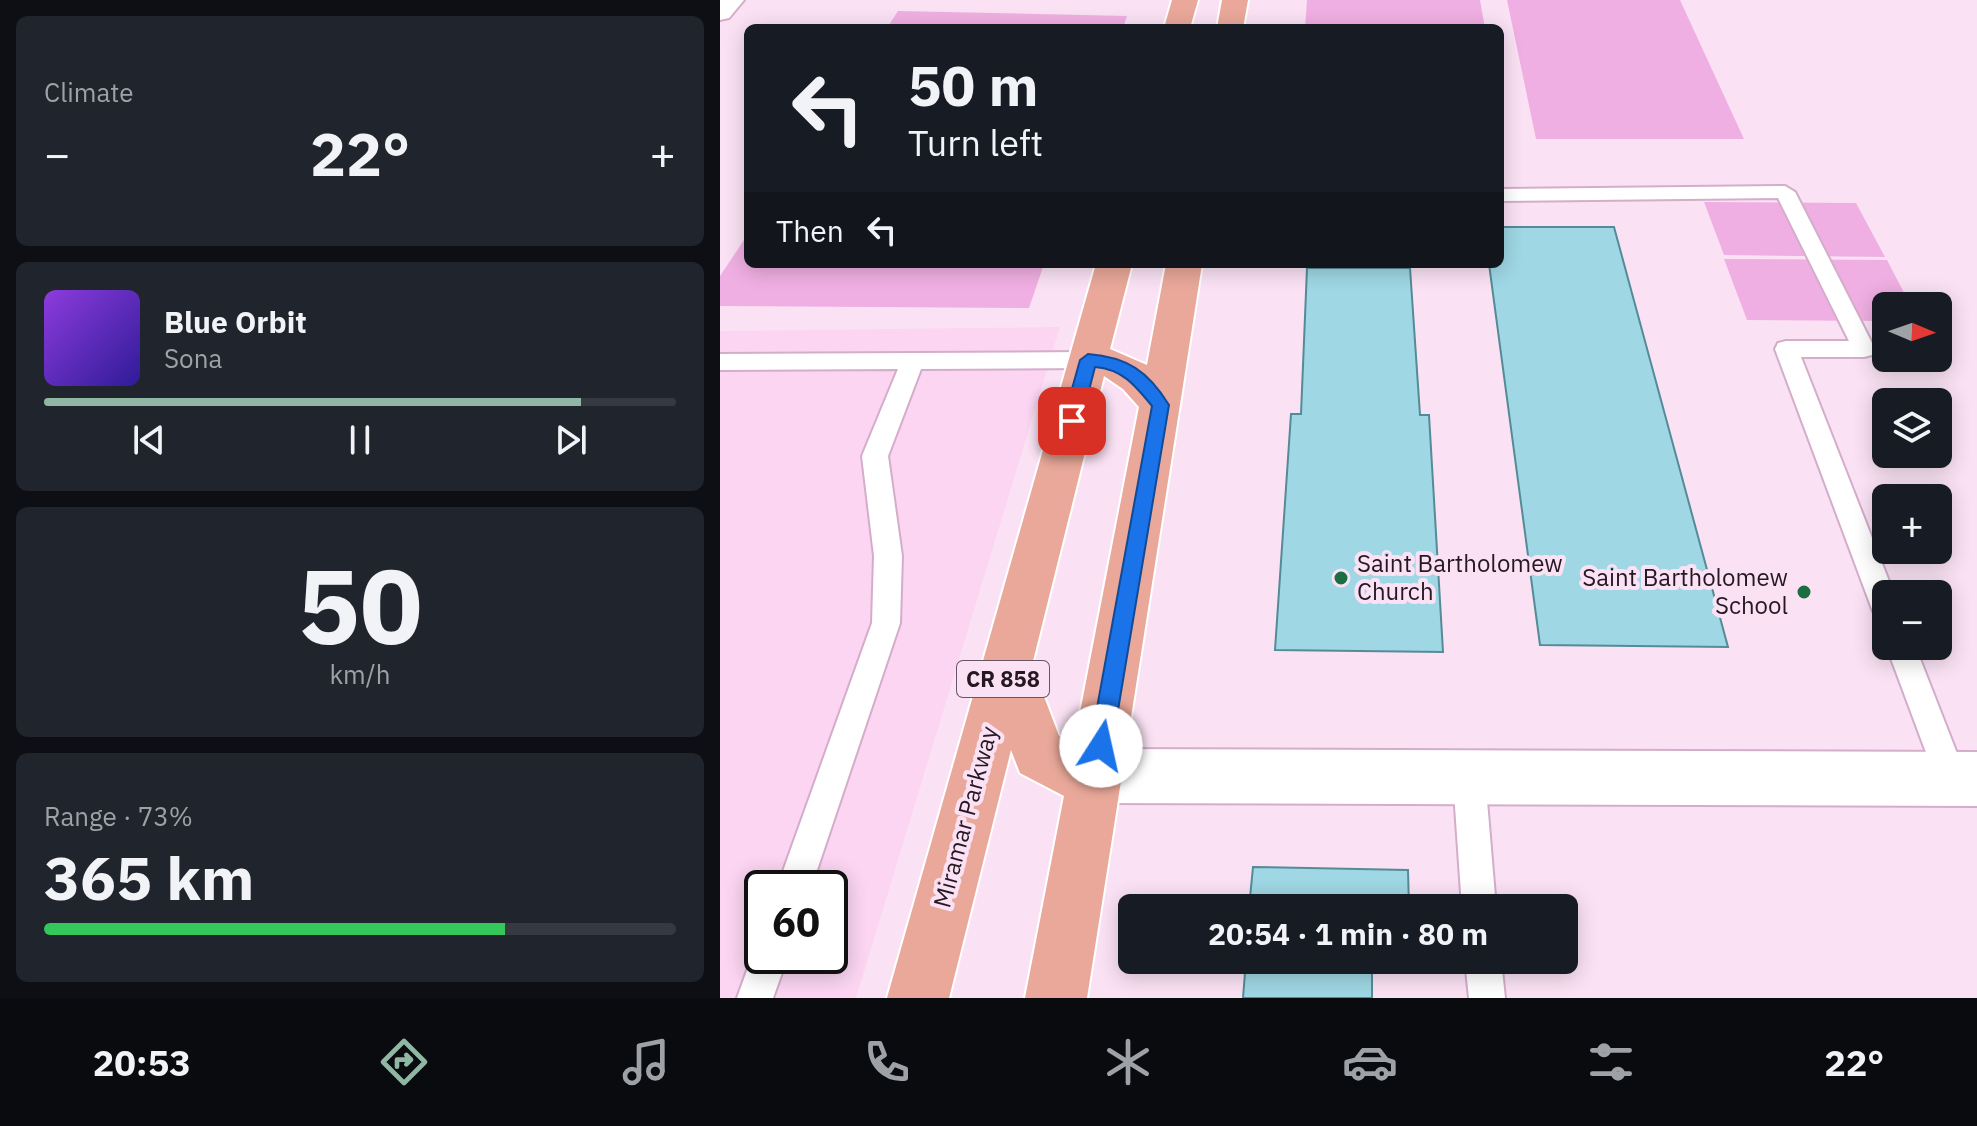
<!DOCTYPE html>
<html lang="en">
<head>
<meta charset="utf-8">
<style>
	body { margin:0; font-family:"IBM Plex Sans",sans-serif; background:#20242c; color:#f1f3f6; height:100vh; display:flex; flex-direction:column; font-size:30px; white-space:nowrap }
	* { box-sizing:border-box; margin:0 }
	p { font-size:26px; color:#9ea1a6 }
	.icon { flex:none; width:44px; height:44px; fill:none; stroke:currentColor; stroke-width:2; stroke-linecap:round; stroke-linejoin:round }
	.map { position:relative; flex:1; overflow:hidden }
	.drawer { display:flex; flex-direction:column; gap:16px; padding:16px; background:#0d0f14; width:720px }
	.drawer>* { flex:none }
	.banner { position:absolute; left:24px; top:24px; width:760px; height:244px; border-radius:12px; box-shadow:0 4px 20px #0003; background:#171b24; color:#f1f3f6; overflow:hidden }
	.needle { width:52px; rotate:92deg }
	.buttons { position:absolute; left:1152px; top:292px; display:grid; gap:16px }
	.buttons a { display:grid; place-items:center; width:80px; height:80px; border-radius:12px; background:#171b24; box-shadow:0 4px 20px #0003; font-size:40px }
	.speed { position:absolute; left:24px; top:870px; display:flex; gap:16px; font-size:40px; font-weight:700; text-align:center }
	.speed>* { display:grid; place-content:center; width:104px; height:104px; border-radius:50%; background:#171b24; box-shadow:0 4px 20px #0003; line-height:1 }
	.speed .limit { border:4px solid #111; border-radius:12px; background:#fff; color:#111 }
	.pin { position:absolute; display:grid; place-items:center; width:68px; height:68px; color:#fff; margin:-34px; border-radius:16px; box-shadow:0 4px 12px #0006 }
	.me { position:absolute; width:88px; margin:-44px; rotate:10deg; stroke-linejoin:round; filter:drop-shadow(0 0 6px #0008) }
	.turn { display:flex; align-items:center; gap:28px; height:168px; padding:0 32px; font-size:36px }
	.turn .icon { width:104px; height:104px; stroke-width:2.5 }
	.turn b { display:block; font-size:56px; line-height:68px }
	.then { display:flex; align-items:center; height:76px; padding:0 32px; background:#0003; gap:16px; font-size:30px }
	.big { font-size:60px; font-weight:800; line-height:1.1 }
	.drawer .tile { flex:1; display:flex; flex-direction:column; justify-content:center; gap:12px; min-width:0; padding:0 28px; border-radius:12px; background:#20242c }
	.drawer .dial { align-items:center; gap:0 }
	.dial b { font-size:104px; line-height:1 }
	.song { display:flex; align-items:center; gap:24px }
	.cover { width:96px; height:96px; border-radius:12px; background:linear-gradient(135deg,hsl(270 70% 55%),hsl(250 70% 35%)) }
	.played { height:8px; border-radius:4px; background:linear-gradient(90deg,#90b7a4 85%,#363941 85%) }
	.keys { display:flex; justify-content:space-around; direction:ltr }
	.heat { display:flex; justify-content:space-between; align-items:center; font-size:44px; direction:ltr }
	.charge { height:12px; border-radius:6px; background:linear-gradient(90deg,#34c759 73%,#363941 0) }
	.trip { position:absolute; left:398px; top:894px; width:460px; height:80px; border-radius:12px; background:#171b24; box-shadow:0 4px 20px #0003; font-weight:800; line-height:80px; text-align:center }
	.dock { display:flex; height:128px; justify-content:space-around; align-items:center; background:#090b0e; color:#9ea1a6 }
	.dock .icon { width:56px; height:56px }
	.dock .current { color:#90b7a4 }
	.dock b { font-size:36px; color:#f1f3f6 }
	main { display:flex; flex:1; min-height:0 }
	.map>svg:first-child { display:block }
	.built { fill:#fbd5f2; fill-rule:evenodd }
	.green { fill:#f0afe2 }
	.building { fill:#9fd7e4; stroke:#558b97; stroke-width:2 }
	.lines { fill:none; stroke-linecap:round; stroke-linejoin:round }
	.lane-casing { stroke:#d4adcb; stroke-width:4 }
	.street-casing { stroke:#d4adcb; stroke-width:4 }
	.primary-casing { stroke:#fff; stroke-width:4 }
	.lane { fill:#fff; fill-rule:evenodd }
	.street { fill:#fff; fill-rule:evenodd }
	.primary { fill:#e9a899; fill-rule:evenodd }
	.route { fill:#1a73e8; stroke:#114b97; stroke-width:2 }
	.poi-dot { fill:#1a6e40; stroke:#fae2f4; stroke-width:3 }
	.labels { text-anchor:middle; stroke-width:8; stroke-linejoin:round; paint-order:stroke }
	.shield { fill:#fae2f4; stroke:#665562; stroke-width:2 }
	.shield-label { font-size:22px; font-weight:bold; fill:#261823 }
	.poi-label { font-size:24px; fill:#261823; stroke:#fae2f4; text-anchor:start }
	.street-label { font-size:24px; fill:#261823; stroke:#fae2f4 }
</style>
</head>
<body>
<main>
<section class="drawer">
<div class="tile"><p>Climate</p>
<div class="heat"><a>−</a><b class="big">22°</b><a>+</a></div>
</div>
<div class="tile">
<div class="song"><i class="cover"></i><div><b>Blue Orbit</b><p>Sona</p></div></div>
<div class="played"></div>
<div class="keys"><svg class="icon" aria-label="previous" viewBox="0 0 24 24"><path d="M18 5L8 12l10 7zM5 5v14"/></svg><svg class="icon" aria-label="pause" viewBox="0 0 24 24"><path d="M8 5v14M16 5v14"/></svg><svg class="icon" aria-label="next" viewBox="0 0 24 24"><path d="M6 5l10 7-10 7zM19 5v14"/></svg></div>
</div>
<div class="tile dial"><b>50</b><p>km/h</p></div>
<div class="tile"><p>Range · 73%</p><b class="big">365 km</b><div class="charge"></div></div>
</section>
<div class="map">
<svg width="1257" height="998" viewBox="0 0 1257 998">
	<rect width="100%" height="100%" fill="#fae2f4"/>
	<!-- built -->
	<path class="built" d="M 340,327 L 136,998 L 0,998 L 0,331 ZM 42,888 L 110,888 L 110,956 L 42,956 Z"/>
	<!-- green -->
	<path class="green" d="M 587,0 L 760,0 L 765,28 L 585,28 Z
		M 787,0 L 960,0 L 1024,139 L 816,139 Z
		M 178,11 L 407,16 L 403,28 L 167,28 Z
		M 984,202 L 1136,203 L 1165,257 L 1004,255 Z
		M 28,234 L 28,264 L 324,264 L 309,308 L 0,306 L 0,276 Z
		M 1004,259 L 1167,260 L 1191,306 L 1166,306 L 1166,321 L 1027,320 Z"/>
	<!-- building -->
	<path class="building" d="M 780,227 L 894,227 L 1008,647 L 820,645 L 769,264 L 780,264 Z
		M 587,268 L 690,268 L 700,415 L 709,415 L 723,652 L 555,650 L 571,414 L 581,414 Z
		M 533,867 L 688,870 L 689,908 L 529,908 Z
		M 526,960 L 652,960 L 652,998 L 523,998 Z"/>
	<g class="lines">
		<defs>
			<path id="lane" d="M 1065,186 L 1075,192 L 1155,349 L 1152,355 L 1144,357 L 1081,357 L 1174,594 L 1166,594 L 1166,622 L 1156,618 L 1152,609 L 1055,349 L 1058,343 L 1066,341 L 1129,341 L 1058,198 L 780,201 L 780,189 Z
				M 368,352 L 376,354 L 379,360 L 376,366 L 368,368 L 201,369 L 168,456 L 182,556 L 180,623 L 91,888 L 57,888 L 152,623 L 154,556 L 142,456 L 178,369 L 0,370 L 0,354 Z
				M 1166,645 L 1195,646 L 1247,779 L 1242,790 L 1231,795 L 1220,790 Z
				M 749,761 L 760,766 L 765,777 L 776,908 L 742,908 L 733,777 L 738,766 Z
				M 42,941 L 42,956 L 68,956 L 53,998 L 17,998 L 37,943 Z
				M 745,960 L 781,960 L 785,998 L 749,998 Z"/>
			<path id="street" d="M 0,0 L 24,0 L 9,18 L 0,20 Z
				M 376,749 L 1257,752 L 1257,806 L 376,803 L 357,795 L 349,776 L 357,757 Z"/>
			<path id="primary" d="M 452,0 L 478,0 L 470,28 L 444,28 Z
				M 502,0 L 528,0 L 523,28 L 497,28 Z
				M 376,264 L 412,264 L 390,349 L 427,365 L 446,264 L 482,264 L 367,998 L 305,998 L 344,796 L 300,773 L 291,750 L 229,998 L 167,998 ZM 384,376 L 403,389 L 419,407 L 354,744 L 339,736 L 312,665 Z"/>
		</defs>
		<!-- lane casing -->
		<use href="#lane" class="lane-casing"/>
		<!-- street casing -->
		<use href="#street" class="street-casing"/>
		<!-- primary casing -->
		<use href="#primary" class="primary-casing"/>
		<!-- lane -->
		<use href="#lane" class="lane"/>
		<!-- street -->
		<use href="#street" class="street"/>
		<!-- primary -->
		<use href="#primary" class="primary"/>
	</g>
	<!-- route -->
	<path class="route" d="M 368,354 C 407,357 428,371 449,405 L 392,746 L 389,754 L 381,757 L 374,754 L 370,746 L 432,406 C 415,385 402,369 375,367 L 361,421 L 352,428 L 346,426 L 343,421 L 360,360 Z"/>
	<!-- markers -->
	<g class="poi-dot">
		<circle cx="621" cy="578" r="8"/>
		<circle cx="1084" cy="592" r="8"/>
	</g>
	<g class="labels">
		<!-- shield labels -->
		<rect class="shield" x="237" y="661" width="92" height="36" rx="6"/>
		<g class="shield-label">
			<text x="283" y="687">CR 858</text>
		</g>
		<!-- poi labels -->
		<g class="poi-label">
			<text x="637" y="572">Saint Bartholomew<tspan x="637" dy="28">Church</tspan></text>
			<text x="1068" y="586" text-anchor="end">Saint Bartholomew<tspan x="1068" dy="28">School</tspan></text>
		</g>
		<!-- street labels -->
		<g class="street-label">
			<text transform="translate(246 817) rotate(-75)" y="8">Miramar Parkway</text>
		</g>
	</g>
</svg>
<div class="buttons">
<a><svg class="needle" viewBox="-14 -14 28 28"><path d="M0-13l5 13h-10z" fill="#e53935"/><path d="M0 13l5-13h-10z" fill="#9ea1a6"/></svg></a>
<a><svg class="icon" aria-label="layers" viewBox="0 0 24 24"><path d="M12 4l9 5-9 5-9-5zM3 14l9 5 9-5"/></svg></a>
<a>+</a>
<a>−</a>
</div>
<div class="speed"><div class="limit">60</div></div>
<div class="pin" style="left:352px;top:421px;background:#d93025"><svg class="icon" aria-label="arrive" viewBox="0 0 24 24"><path d="M6 21V4h12l-3 4 3 4H6"/></svg></div>
<svg class="me" style="left:381px;top:746px" viewBox="-20 -20 40 40"><circle r="19" fill="#fff"/><path d="M0-13L10 11 0 6-10 11z" fill="#1a73e8"/></svg>
<div class="trip">20:54 · 1 min · 80 m</div>
<div class="banner">
<div class="turn"><svg class="icon" aria-label="left" viewBox="0 0 24 24"><path d="M17 20v-9H6M10 6l-5 5 5 5"/></svg><div><b>50 m</b>Turn left</div></div>
<div class="then">Then<svg class="icon" aria-label="left" viewBox="0 0 24 24"><path d="M17 20v-9H6M10 6l-5 5 5 5"/></svg></div>
</div>
</div>
</main>
<nav class="dock">
<b>20:53</b>
<svg class="icon current" aria-label="directions" viewBox="0 0 24 24"><path d="M12 3l9 9-9 9-9-9zM9 14v-3h6M13 9l2 2-2 2"/></svg>
<svg class="icon" aria-label="music" viewBox="0 0 24 24"><path d="M9 18V5l10-2v13"/><circle cx="6" cy="18" r="3"/><circle cx="16" cy="16" r="3"/></svg>
<svg class="icon" aria-label="phone" viewBox="0 0 24 24"><path d="M5 4h4l2 5-3 2q2 4 5 5l2-3 5 2v4C11 20 4 13 5 4z"/></svg>
<svg class="icon" aria-label="climate" viewBox="0 0 24 24"><path d="M12 3v18M4 7l16 10M4 17L20 7"/></svg>
<svg class="icon" aria-label="car" viewBox="0 0 24 24"><path d="M5 17H2v-5l4-1 3-4h7l3 4 3 1v5h-3M9 17h6M6 11h13"/><circle cx="7" cy="17" r="2"/><circle cx="17" cy="17" r="2"/></svg>
<svg class="icon" aria-label="filters" viewBox="0 0 24 24"><path d="M4 7h16M4 17h16"/><circle cx="9" cy="7" r="2"/><circle cx="15" cy="17" r="2"/></svg>
<b>22°</b>
</nav>
</body>
</html>
